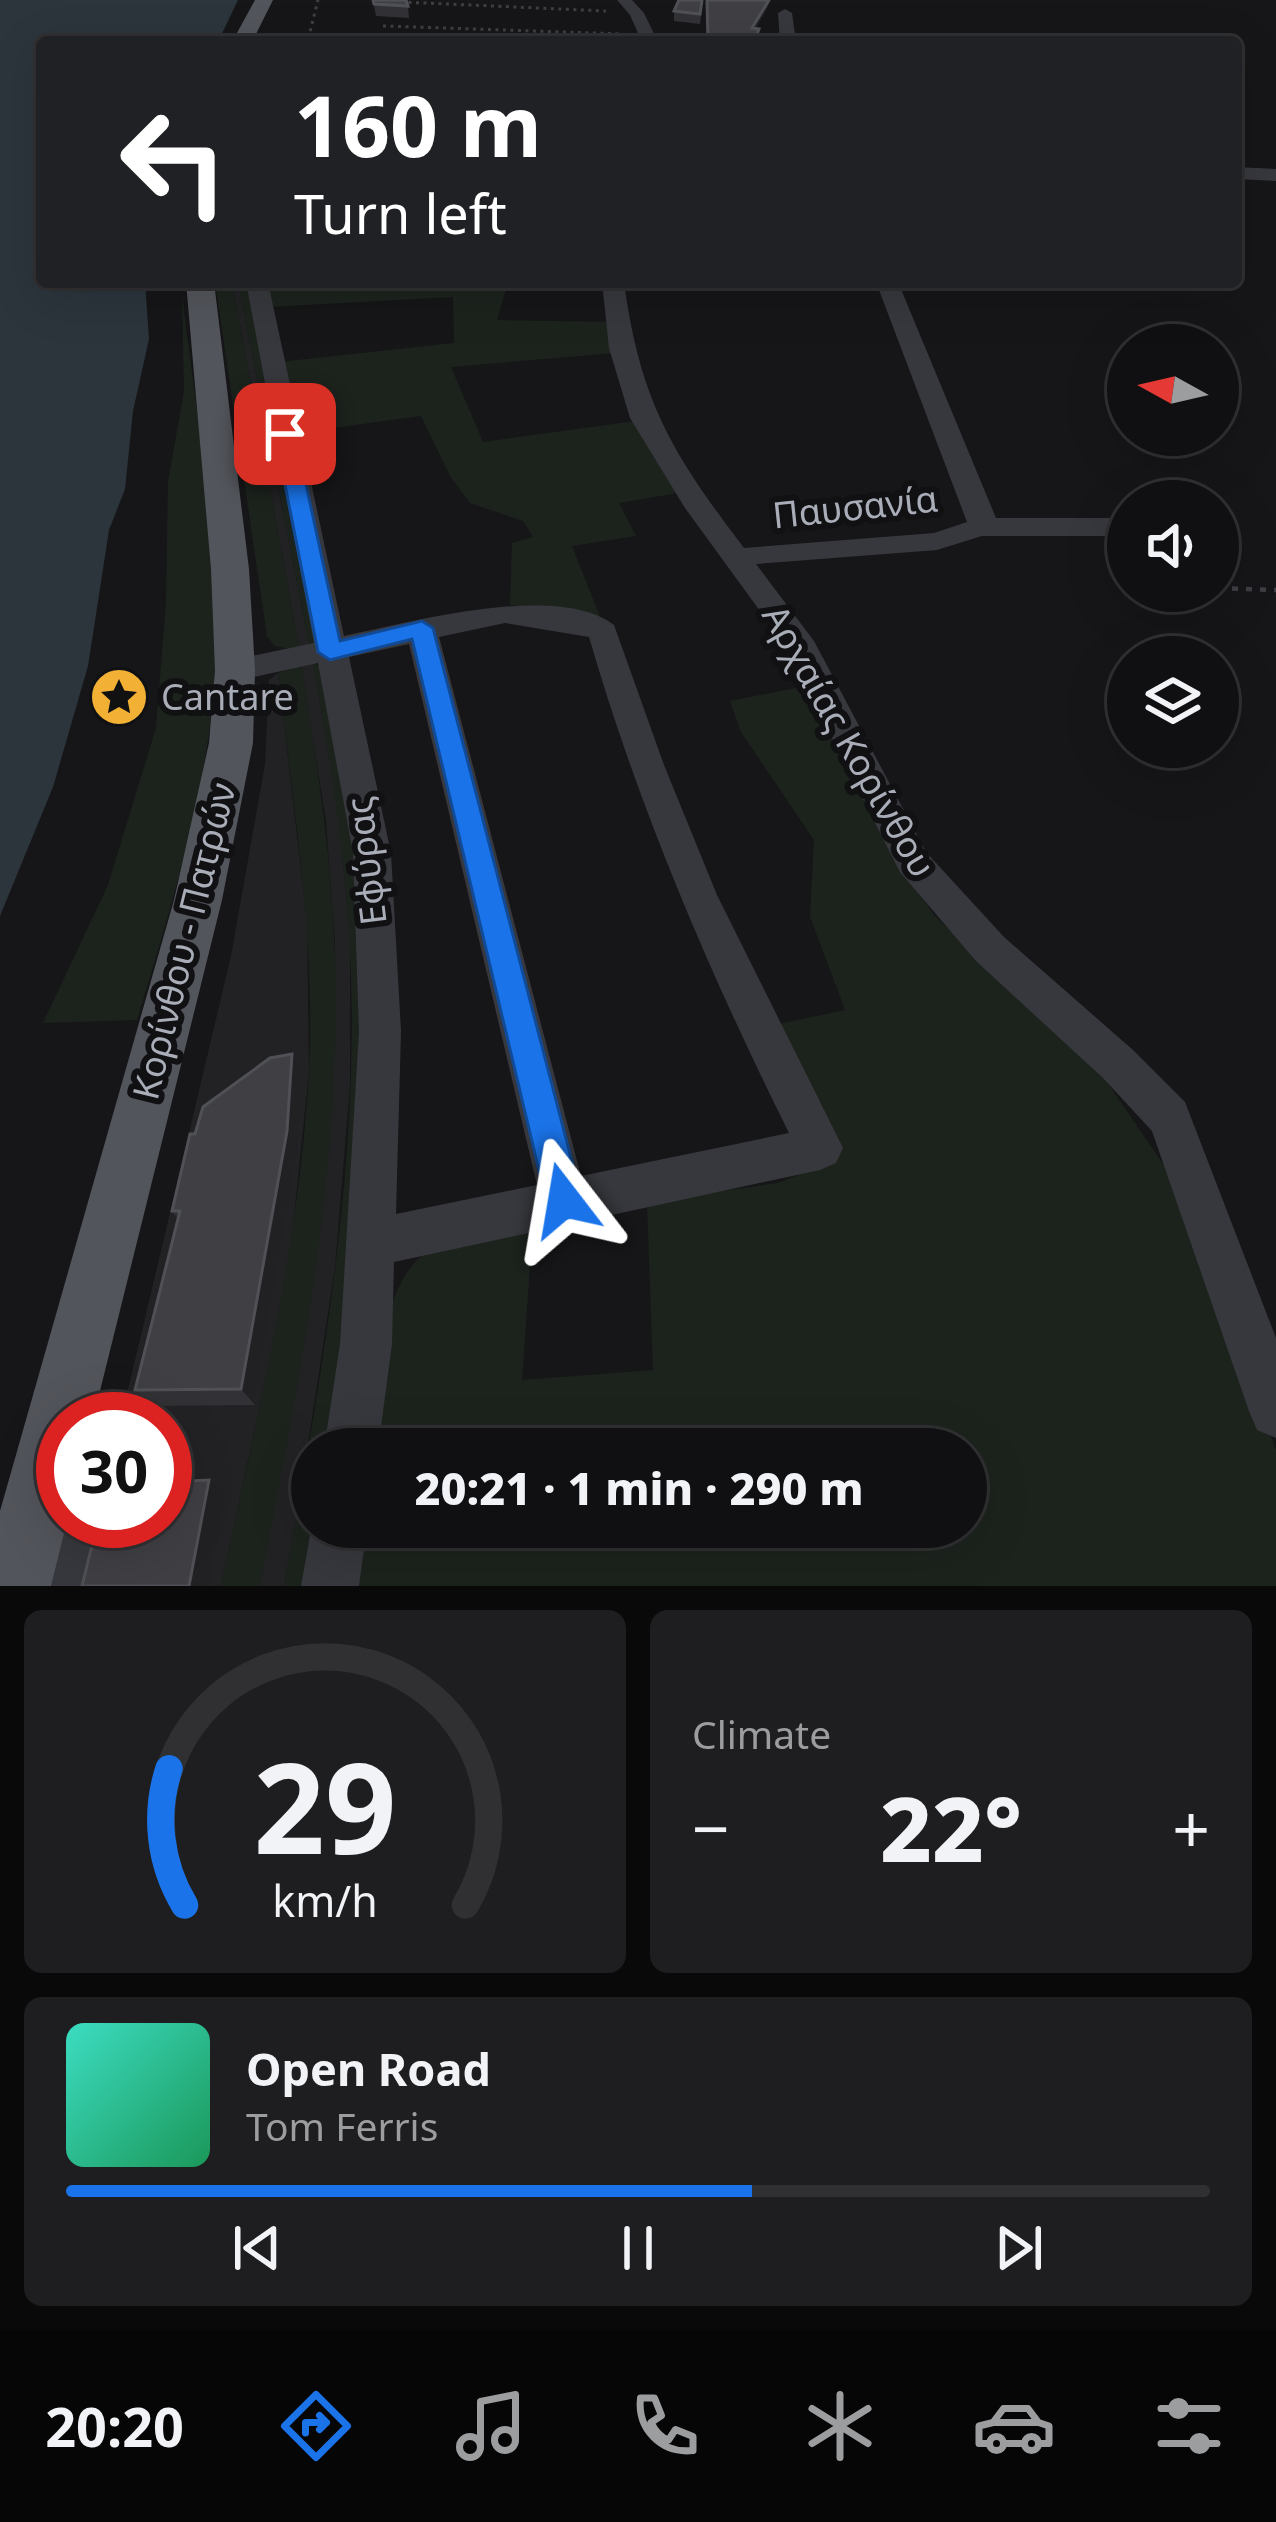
<!DOCTYPE html>
<html lang="en">
<head>
<meta charset="utf-8">
<style>
	body { margin:0; font-family:"Noto Sans",sans-serif; background:#1e1e20; color:#f1f3f6; height:100vh; display:flex; flex-direction:column; font-size:45px; white-space:nowrap }
	* { box-sizing:border-box; margin:0 }
	p { font-size:39px; color:#9c9d9f }
	.icon { flex:none; width:66px; height:66px; fill:none; stroke:currentColor; stroke-width:2; stroke-linecap:round; stroke-linejoin:round }
	.map { position:relative; height:1586px; overflow:hidden }
	.details { display:flex; flex-direction:column; gap:24px; padding:24px; background:#09090a; flex:1 }
	.details>* { flex:none }
	.hud { position:absolute; left:36px; top:36px; width:1206px; height:252px; border-radius:12px; box-shadow:0 12px 48px #0002,0 0 0 3px #303032; background:#202124; color:#fff; overflow:hidden }
	.needle { width:78px; rotate:278deg }
	.tools { position:absolute; left:1107px; top:324px; display:grid; gap:24px }
	.tools a { display:grid; place-items:center; width:132px; height:132px; border-radius:50%; background:#101012; box-shadow:0 12px 48px #0002,0 0 0 3px #303032; font-size:60px }
	.speed { position:absolute; left:36px; top:1392px; display:flex; gap:24px; font-size:60px; font-weight:700; text-align:center }
	.speed>* { display:grid; place-content:center; width:156px; height:156px; border-radius:50%; background:#101012; box-shadow:0 12px 48px #0002,0 0 0 3px #303032; line-height:1 }
	.speed .limit { border:18px solid #d22; background:#fff; color:#111 }
	.pin { position:absolute; display:grid; place-items:center; width:102px; height:102px; color:#fff; margin:-51px; border-radius:24px; box-shadow:0 6px 18px #0006 }
	.me { position:absolute; width:132px; margin:-66px; rotate:346deg; stroke-linejoin:round; filter:drop-shadow(0 0 9px #0008) }
	.turn { display:flex; align-items:center; gap:42px; height:252px; padding:0 60px; font-size:54px }
	.turn .icon { width:156px; height:156px; stroke-width:2.5 }
	.turn b { display:block; font-size:84px; line-height:102px }
	.big { font-size:90px; font-weight:800; line-height:1.1 }
	.details .tile { flex:1; display:flex; flex-direction:column; justify-content:center; gap:18px; min-width:0; padding:0 42px; border-radius:18px; background:#1e1e20 }
	.details .dial { align-items:center; gap:0 }
	.dial svg { height:312px; overflow:visible; fill:none; stroke:#303032; stroke-width:7; stroke-linecap:round; text-anchor:middle }
	.dial text { fill:#f1f3f6; stroke:none }
	.song { display:flex; align-items:center; gap:36px }
	.cover { width:144px; height:144px; border-radius:18px; background:linear-gradient(135deg,hsl(170 70% 55%),hsl(150 70% 35%)) }
	.played { height:12px; border-radius:6px; background:linear-gradient(90deg,#1a73e8 60%,#303032 60%) }
	.keys { display:flex; justify-content:space-around; direction:ltr }
	.heat { display:flex; justify-content:space-between; align-items:center; font-size:66px; direction:ltr }
	.details .tiles { flex:1; display:grid; gap:24px; grid-template-columns:1fr 1fr }
	.tile:last-child { grid-column:span 2 }
	.trip { position:absolute; left:291px; top:1428px; width:696px; height:120px; border-radius:60px; background:#101012; box-shadow:0 12px 48px #0002,0 0 0 3px #303032; font-weight:800; line-height:120px; text-align:center }
	.tabs { display:flex; height:192px; justify-content:space-around; align-items:center; background:#060607; color:#9c9d9f }
	.tabs .icon { width:84px; height:84px }
	.tabs .active { color:#1a73e8 }
	.tabs b { font-size:54px; color:#f1f3f6 }
	.map>svg:first-child { display:block }
	.built { fill:#222225 }
	.green { fill:#1c231d }
	.water { fill:#2c353c }
	.lines { fill:none; stroke-linecap:round; stroke-linejoin:round }
	.path-far1 { stroke:#3d3f44; stroke-width:3; stroke-dasharray:3 4.5; stroke-linecap:butt }
	.path { stroke:#3d3f44; stroke-width:4.5; stroke-dasharray:6 8; stroke-linecap:butt }
	.minor { fill:#37383d; fill-rule:evenodd }
	.major { fill:#53555c; fill-rule:evenodd }
	.wall { fill:#323236 }
	.shaded-wall { fill:#212124 }
	.building { fill:#3f3f44; stroke:#4f5156; stroke-width:3 }
	.route { fill:#1a73e8; stroke:#114b97; stroke-width:3 }
	.labels { text-anchor:middle; stroke-width:12; stroke-linejoin:round; paint-order:stroke }
	.street-label { font-size:36px; fill:#a8adb8; stroke:#111113 }
	.poi-label { font-size:36px; fill:#a8adb8; stroke:#111113; text-anchor:start }
</style>
</head>
<body>
<div class="map">
<svg width="1276" height="1586" viewBox="0 0 1276 1586">
	<rect width="100%" height="100%" fill="#161618"/>
	<!-- built -->
	<path class="built" d="M 232,282 L 238,282 L 310,649 L 300,651 Z
		M 313,663 L 339,817 L 350,938 L 350,1085 L 335,1267 L 300,1497 L 284,1586 L 260,1586 L 315,1268 L 332,1087 L 335,941 L 326,821 L 301,665 Z
		M 278,673 L 307,921 L 309,1072 L 288,1274 L 221,1586 L 82,1586 L 165,1521 L 165,1419 L 121,1419 L 231,956 L 265,764 L 269,680 Z"/>
	<!-- green -->
	<path class="green" d="M 215,282 L 232,282 L 300,651 L 275,646 L 267,636 Z
		M 238,282 L 246,282 L 320,638 L 310,649 Z
		M 261,282 L 508,282 L 497,320 L 609,322 L 614,353 L 451,367 L 483,442 L 635,421 L 678,493 L 619,503 L 636,536 L 572,546 L 601,619 L 510,605 L 512,543 L 533,537 L 523,521 L 470,503 L 450,476 L 421,416 L 296,433 L 279,362 L 454,343 L 453,297 L 267,307 Z
		M 182,294 C 196,417 221,544 215,669 C 210,783 170,911 137,1020 L 43,1023 L 108,885 L 156,728 L 166,603 L 168,482 L 184,391 Z
		M 313,663 L 324,668 L 353,814 L 366,1049 L 335,1449 L 312,1449 L 312,1586 L 284,1586 C 322,1373 363,1151 349,934 C 344,842 328,753 313,663 Z
		M 301,665 C 316,756 330,845 334,936 C 345,1153 301,1374 260,1586 L 221,1586 C 257,1416 299,1247 309,1073 C 316,940 293,805 278,673 Z
		M 806,686 L 889,850 L 934,915 L 1106,1081 L 1179,1187 L 1276,1450 L 1276,1586 L 353,1586 L 360,1527 L 966,1527 L 966,1449 L 370,1449 C 379,1388 375,1270 441,1244 C 469,1233 503,1229 533,1222 L 522,1380 L 653,1370 L 647,1202 L 778,1183 L 832,1161 L 774,1025 L 845,1010 L 810,917 L 814,840 L 741,732 L 730,701 Z"/>
	<!-- water -->
	<path class="water" d="M 0,0 L 238,0 L 218,42 L 42,42 L 42,282 L 145,282 L 149,339 L 133,411 L 125,489 L 109,530 L 88,666 L 53,787 L 0,916 Z"/>
	<g class="lines">
		<!-- path-far1 -->
		<path class="path-far1" d="M 401,2 L 606,11
			M 383,26 L 623,34
			M 300,42 L 310,32 L 318,0"/>
		<!-- path -->
		<path class="path" d="M 1218,588 L 1276,590"/>
		<!-- minor -->
		<path class="minor" d="M 617,0 L 632,0 L 644,13 L 658,42 L 642,42 L 630,15 Z
			M 785,9 L 792,13 L 796,42 L 780,42 L 778,13 Z
			M 1236,167 L 1276,169 L 1276,181 L 1236,179 Z
			M 246,282 L 268,282 L 344,636 C 409,623 558,581 614,625 L 664,765 L 717,895 L 843,1148 L 836,1163 L 820,1170 L 394,1262 L 392,1344 L 378,1449 L 324,1449 L 340,1344 L 359,1031 L 353,853 L 318,663 L 235,681 L 223,678 L 219,670 L 223,662 L 314,643 ZM 505,623 L 589,637 C 639,809 709,972 789,1133 L 581,1176 L 439,637 ZM 409,644 L 537,1185 L 396,1214 L 401,1031 L 391,853 L 349,657 Z
			M 602,282 L 624,282 C 640,401 672,453 744,548 L 934,533 L 967,522 L 876,282 L 898,282 L 996,518 L 1128,518 L 1128,536 L 982,536 L 937,550 L 756,564 L 814,641 L 926,852 L 1004,937 L 1133,1050 L 1185,1102 L 1276,1338 L 1276,1438 L 1257,1430 L 1249,1411 L 1152,1131 L 1103,1078 L 976,961 L 900,872 L 784,644 L 685,508 L 630,418 L 609,348 Z
			M 38,1472 L 63,1485 L 63,1521 L 103,1521 L 110,1539 L 99,1586 L 41,1586 L 51,1549 L 18,1520 L 10,1500 L 18,1480 Z
			M 312,1524 L 367,1527 L 359,1586 L 301,1586 Z"/>
		<!-- major -->
		<path class="major" d="M 255,0 L 273,0 L 252,42 L 232,42 Z
			M 186,282 L 214,282 L 249,569 L 255,670 L 253,743 L 222,900 L 93,1419 L 63,1419 L 63,1521 L 67,1521 L 51,1586 L 0,1586 L 0,1511 L 174,900 L 209,743 L 215,670 L 211,569 Z"/>
	</g>
	<!-- wall -->
	<path class="wall" d="M 373,0 L 408,6 L 409,18 L 376,16 Z
		M 679,0 L 703,0 L 700,24 L 674,21 L 674,11 Z
		M 302,1077 L 298,1153 L 255,1405 L 152,1406 L 135,1390 L 178,1219 L 172,1211 L 195,1134 Z"/>
	<!-- shaded-wall -->
	<path class="shaded-wall" d="M 769,0 L 768,7 L 752,36 L 752,28 Z
		M 292,1054 L 302,1077 L 298,1153 L 255,1405 L 241,1389 Z
		M 209,1480 L 225,1494 L 208,1586 L 189,1586 Z"/>
	<!-- building -->
	<path class="building" d="M 373,0 L 406,0 L 408,6 L 374,4 Z
		M 679,0 L 702,0 L 700,14 L 674,11 Z
		M 707,0 L 769,0 L 752,28 L 759,29 L 754,42 L 708,42 Z
		M 292,1054 L 287,1131 L 241,1389 L 135,1390 L 180,1211 L 172,1211 L 190,1134 L 195,1134 L 203,1107 L 270,1058 Z
		M 209,1480 L 189,1586 L 82,1586 L 98,1521 L 165,1521 L 165,1482 Z"/>
	<!-- route -->
	<path class="route" d="M 285,428 L 295,434 L 340,641 L 422,621 L 433,628 L 582,1200 L 576,1212 L 564,1217 L 551,1212 L 546,1200 L 412,639 L 330,660 L 318,652 L 275,434 Z"/>
	<!-- icons -->
	<defs>
		<symbol id="sight-disc" viewBox="-11 -11 22 22"><circle r="9.5" fill="#f2b134" stroke="#111113"/><path d="M0-6L1.8-2.2L6-1.7L2.9 1.2L3.7 5.4L0 3.3L-3.7 5.4L-2.9 1.2L-6-1.7L-1.8-2.2Z" fill="#111"/></symbol>
	</defs>
	<g fill-rule="evenodd">
		<use href="#sight-disc" x="86" y="664" width="66" height="66"/>
	</g>
	<g class="labels">
		<!-- street labels -->
		<g class="street-label">
			<text transform="translate(855 507) rotate(-6)" y="13">Παυσανία</text>
			<text transform="translate(849 741) rotate(60)" y="13">Αρχαίας Κορίνθου</text>
			<text transform="translate(366 861) rotate(-97)" y="13">Εφύρας</text>
			<text transform="translate(184 941) rotate(-76)" y="13">Κορίνθου - Πατρών</text>
		</g>
		<!-- poi labels -->
		<g class="poi-label">
			<text x="161" y="710">Cantare</text>
		</g>
	</g>
</svg>
<div class="tools">
<a><svg class="needle" viewBox="-14 -14 28 28"><path d="M0-13l5 13h-10z" fill="#e53935"/><path d="M0 13l5-13h-10z" fill="#9c9d9f"/></svg></a>
<a><svg class="icon" aria-label="sound" viewBox="0 0 24 24"><path d="M4 9h4l5-4v14l-5-4H4zM17 9q2 3 0 6"/></svg></a>
<a><svg class="icon" aria-label="layers" viewBox="0 0 24 24"><path d="M12 4l9 5-9 5-9-5zM3 14l9 5 9-5"/></svg></a>
</div>
<div class="speed"><div class="limit">30</div></div>
<div class="pin" style="left:285px;top:434px;background:#d93025"><svg class="icon" aria-label="arrive" viewBox="0 0 24 24"><path d="M6 21V4h12l-3 4 3 4H6"/></svg></div>
<svg class="me" style="left:564px;top:1200px" viewBox="-20 -20 40 40"><path d="M0-17L14 15 0 8-14 15z" fill="#1a73e8" stroke="#fff" stroke-width="4"/></svg>
<div class="trip">20:21 · 1 min · 290 m</div>
<div class="hud">
<div class="turn"><svg class="icon" aria-label="left" viewBox="0 0 24 24"><path d="M17 20v-9H6M10 6l-5 5 5 5"/></svg><div><b>160 m</b>Turn left</div></div>
</div>
</div>
<section class="details">
<div class="tiles">
<div class="tile dial"><svg viewBox="0 0 100 80">
<path d="M14 69A42 42 0 1 1 86 69"/>
<path d="M14 69A42 42 0 0 1 10 34" stroke="#1a73e8"/>
<text x="50" y="56" font-size="32" font-weight="700">29</text>
<text x="50" y="72" font-size="11">km/h</text>
</svg></div>
<div class="tile"><p>Climate</p>
<div class="heat"><a>−</a><b class="big">22°</b><a>+</a></div>
</div>
<div class="tile">
<div class="song"><i class="cover"></i><div><b>Open Road</b><p>Tom Ferris</p></div></div>
<div class="played"></div>
<div class="keys"><svg class="icon" aria-label="previous" viewBox="0 0 24 24"><path d="M18 5L8 12l10 7zM5 5v14"/></svg><svg class="icon" aria-label="pause" viewBox="0 0 24 24"><path d="M8 5v14M16 5v14"/></svg><svg class="icon" aria-label="next" viewBox="0 0 24 24"><path d="M6 5l10 7-10 7zM19 5v14"/></svg></div>
</div>
</div>
</section>
<nav class="tabs">
<b>20:20</b>
<svg class="icon active" aria-label="directions" viewBox="0 0 24 24"><path d="M12 3l9 9-9 9-9-9zM9 14v-3h6M13 9l2 2-2 2"/></svg>
<svg class="icon" aria-label="music" viewBox="0 0 24 24"><path d="M9 18V5l10-2v13"/><circle cx="6" cy="18" r="3"/><circle cx="16" cy="16" r="3"/></svg>
<svg class="icon" aria-label="phone" viewBox="0 0 24 24"><path d="M5 4h4l2 5-3 2q2 4 5 5l2-3 5 2v4C11 20 4 13 5 4z"/></svg>
<svg class="icon" aria-label="climate" viewBox="0 0 24 24"><path d="M12 3v18M4 7l16 10M4 17L20 7"/></svg>
<svg class="icon" aria-label="car" viewBox="0 0 24 24"><path d="M5 17H2v-5l4-1 3-4h7l3 4 3 1v5h-3M9 17h6M6 11h13"/><circle cx="7" cy="17" r="2"/><circle cx="17" cy="17" r="2"/></svg>
<svg class="icon" aria-label="filters" viewBox="0 0 24 24"><path d="M4 7h16M4 17h16"/><circle cx="9" cy="7" r="2"/><circle cx="15" cy="17" r="2"/></svg>
</nav>
</body>
</html>
